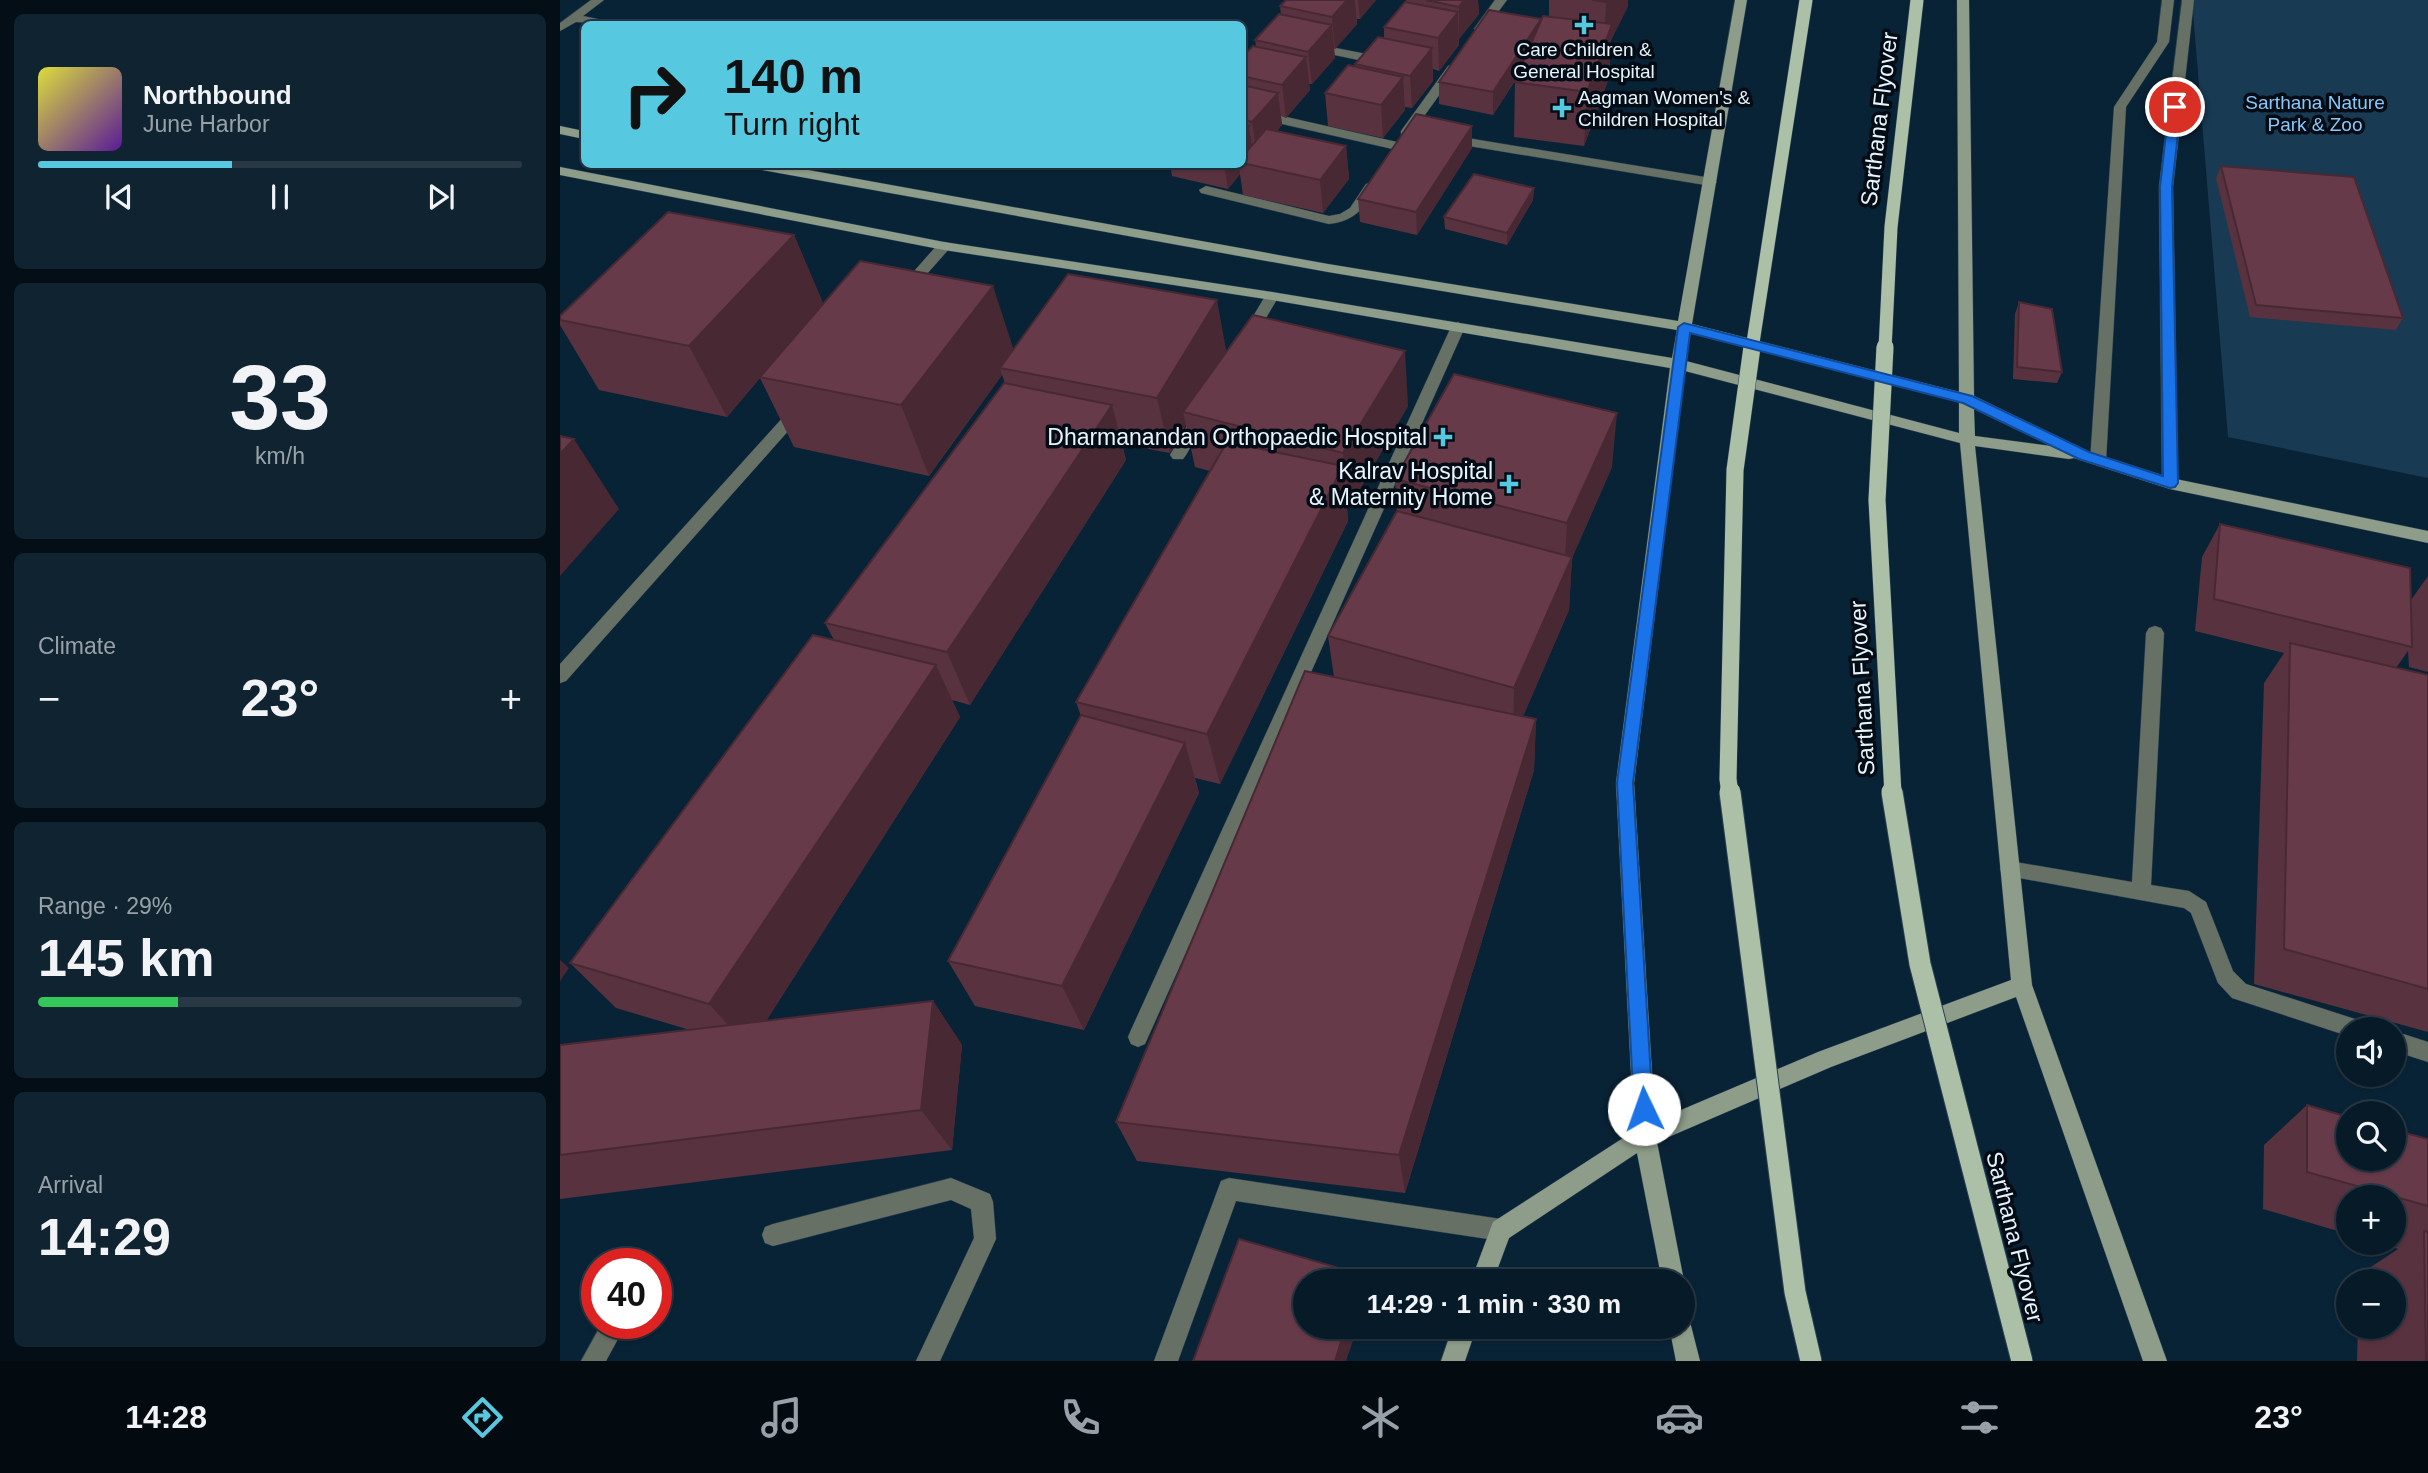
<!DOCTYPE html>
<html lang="en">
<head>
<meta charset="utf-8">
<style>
	body { margin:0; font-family:Arial,sans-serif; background:#102330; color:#f1f3f6; height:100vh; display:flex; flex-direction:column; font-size:26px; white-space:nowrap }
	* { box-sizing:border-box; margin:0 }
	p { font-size:23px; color:#98a1a8 }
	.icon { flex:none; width:38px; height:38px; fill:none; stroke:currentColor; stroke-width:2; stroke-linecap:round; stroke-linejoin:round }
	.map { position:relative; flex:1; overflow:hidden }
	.drawer { display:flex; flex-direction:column; gap:14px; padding:14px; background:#040e16; width:560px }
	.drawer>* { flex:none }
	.hud { position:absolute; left:21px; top:21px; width:665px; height:147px; border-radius:10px; box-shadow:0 2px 5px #0004,0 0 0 2px #283845; background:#56c9e0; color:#111; overflow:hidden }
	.controls { position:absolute; left:1776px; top:1017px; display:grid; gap:14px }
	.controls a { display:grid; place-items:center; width:70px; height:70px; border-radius:50%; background:#071a28; box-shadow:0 2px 5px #0004,0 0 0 2px #283845; font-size:35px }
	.speed { position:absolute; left:21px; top:1248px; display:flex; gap:14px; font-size:35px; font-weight:700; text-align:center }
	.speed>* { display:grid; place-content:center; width:91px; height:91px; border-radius:50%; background:#071a28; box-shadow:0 2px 5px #0004,0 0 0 2px #283845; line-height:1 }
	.speed .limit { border:10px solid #d22; background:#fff; color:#111 }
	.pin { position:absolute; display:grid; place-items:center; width:60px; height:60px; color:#fff; margin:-30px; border:4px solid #fff; border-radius:50%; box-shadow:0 2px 7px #0007 }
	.me { position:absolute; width:77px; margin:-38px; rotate:357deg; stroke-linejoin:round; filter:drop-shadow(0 0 5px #0008) }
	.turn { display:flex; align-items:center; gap:24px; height:147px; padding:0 28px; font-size:32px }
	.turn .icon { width:91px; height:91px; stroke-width:2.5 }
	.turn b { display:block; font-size:49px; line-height:60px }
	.big { font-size:52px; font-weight:800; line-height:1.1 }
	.drawer .tile { flex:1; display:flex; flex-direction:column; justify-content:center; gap:10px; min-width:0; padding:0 24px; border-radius:10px; background:#102330 }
	.drawer .dial { align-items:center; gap:0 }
	.dial b { font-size:91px; line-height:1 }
	.song { display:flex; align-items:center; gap:21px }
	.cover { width:84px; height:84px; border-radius:10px; background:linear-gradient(135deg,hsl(60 70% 55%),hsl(270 70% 35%)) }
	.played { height:7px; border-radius:4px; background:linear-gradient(90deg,#56c9e0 40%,#283845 40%) }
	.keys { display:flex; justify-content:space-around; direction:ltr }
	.heat { display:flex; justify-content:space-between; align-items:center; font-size:38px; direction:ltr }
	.charge { height:10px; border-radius:5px; background:linear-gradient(90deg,#34c759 29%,#283845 0) }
	.trip { position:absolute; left:733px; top:1269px; width:402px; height:70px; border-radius:35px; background:#071a28; box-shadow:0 2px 5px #0004,0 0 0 2px #283845; font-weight:800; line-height:70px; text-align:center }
	.tabs { display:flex; height:112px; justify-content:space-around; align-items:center; background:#030a10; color:#98a1a8 }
	.tabs .icon { width:49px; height:49px }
	.tabs .active { color:#56c9e0 }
	.tabs b { font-size:32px; color:#f1f3f6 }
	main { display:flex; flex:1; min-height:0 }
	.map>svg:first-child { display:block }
	.green { fill:#183a53 }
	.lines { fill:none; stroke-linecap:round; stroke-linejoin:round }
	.lane-casing { stroke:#284052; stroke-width:1 }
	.street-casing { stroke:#284052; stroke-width:1 }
	.secondary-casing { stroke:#284052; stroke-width:1 }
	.lane { fill:#667064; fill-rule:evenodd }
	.street { fill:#667064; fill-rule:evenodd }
	.secondary { fill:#8e9d8a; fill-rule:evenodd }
	.primary-bridge-far2-casing { stroke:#284052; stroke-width:14; stroke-linecap:butt }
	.primary-bridge-far1-casing { stroke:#284052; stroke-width:18; stroke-linecap:butt }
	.primary-bridge-casing { stroke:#284052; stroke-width:23; stroke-linecap:butt }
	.primary-bridge-far2 { stroke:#acc0a8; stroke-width:13 }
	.primary-bridge-far1 { stroke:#acc0a8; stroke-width:17 }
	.primary-bridge { stroke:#acc0a8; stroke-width:21 }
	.wall { fill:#59323f }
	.shaded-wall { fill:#482933 }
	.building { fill:#673a49; stroke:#482933; stroke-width:2 }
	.route { fill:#1a73e8; stroke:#114b97; stroke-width:2 }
	.poi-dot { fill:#56c9e0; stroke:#030c14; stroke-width:2.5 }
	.labels { text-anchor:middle; stroke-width:7; stroke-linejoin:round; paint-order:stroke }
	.far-poi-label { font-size:19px; fill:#e7f3fd; stroke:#030c14 }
	.far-park-label { font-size:19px; fill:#89c7f9; stroke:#030c14 }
	.street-label { font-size:23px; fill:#e7f3fd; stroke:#030c14 }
	.poi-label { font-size:23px; fill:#e7f3fd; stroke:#030c14; text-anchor:end }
</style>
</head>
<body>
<main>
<section class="drawer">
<div class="tile">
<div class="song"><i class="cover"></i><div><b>Northbound</b><p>June Harbor</p></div></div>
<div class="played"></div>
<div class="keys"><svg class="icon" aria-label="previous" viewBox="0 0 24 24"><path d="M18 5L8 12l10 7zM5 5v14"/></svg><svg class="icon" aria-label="pause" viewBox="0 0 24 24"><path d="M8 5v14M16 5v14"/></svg><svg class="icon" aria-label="next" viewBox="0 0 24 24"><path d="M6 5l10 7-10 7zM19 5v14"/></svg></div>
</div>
<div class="tile dial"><b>33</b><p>km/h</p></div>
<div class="tile"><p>Climate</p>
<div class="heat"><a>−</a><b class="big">23°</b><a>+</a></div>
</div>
<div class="tile"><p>Range · 29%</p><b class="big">145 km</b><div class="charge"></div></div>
<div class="tile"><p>Arrival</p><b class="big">14:29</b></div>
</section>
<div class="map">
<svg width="1868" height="1361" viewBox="0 0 1868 1361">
	<rect width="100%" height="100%" fill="#092336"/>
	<!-- green -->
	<path class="green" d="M 1632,0 L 1868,0 L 1868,478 L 1668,437 Z"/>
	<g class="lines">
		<defs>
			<path id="lane" d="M 1622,0 L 1634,0 L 1613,187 L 1618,483 L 1610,489 L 1602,483 L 1599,187 Z"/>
			<path id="street" d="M 31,0 L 44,0 L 23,16 L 52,22 L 53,24 L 16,22 L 0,31 L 0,23 Z
				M 935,0 L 947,0 L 924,31 L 916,31 L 914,29 Z
				M 1602,0 L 1614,0 L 1609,42 L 1566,107 L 1546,461 L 1538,466 L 1530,461 L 1554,107 L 1597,42 Z
				M 750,43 L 822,57 L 828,61 L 822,65 L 746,49 L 744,47 Z
				M 892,65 L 898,69 L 849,137 L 841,137 L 841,131 L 888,66 Z
				M 682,107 L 837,142 L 843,146 L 837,150 L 682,115 Z
				M 889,135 L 1151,178 L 1157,182 L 1151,186 L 885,142 L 885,136 Z
				M 811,183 L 818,187 C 804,208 795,221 769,224 L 641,193 L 639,190 L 646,186 L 769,216 L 780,214 L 790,208 L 806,184 Z
				M 384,242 L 389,243 L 389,249 L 350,293 L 340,293 L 340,287 L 379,243 Z
				M 712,292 L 719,296 L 694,338 L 689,340 L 684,338 L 682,335 L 707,293 Z
				M 898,322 L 905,327 L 585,1044 L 578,1047 L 571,1044 L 568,1037 L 571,1030 L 891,327 Z
				M 240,403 L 248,408 L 245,412 L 6,681 L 0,683 L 0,664 L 235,404 Z
				M 640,411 L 648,416 L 626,455 L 623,459 L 613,459 L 610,455 L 635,412 Z
				M 1595,626 L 1601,628 L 1604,633 L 1591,885 L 1629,891 L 1646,902 L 1673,971 L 1686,984 L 1795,1019 L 1802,1022 L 1805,1029 L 1788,1029 L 1788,1036 L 1672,998 L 1658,983 L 1631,913 L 1624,908 L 1443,875 L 1440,869 L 1443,863 L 1450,861 L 1572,882 L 1586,633 L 1589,628 Z
				M 1834,1031 L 1868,1042 L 1868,1062 L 1834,1051 Z
				M 391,1178 L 430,1194 L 433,1202 L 436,1239 L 380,1361 L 356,1361 L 414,1238 L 411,1209 L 391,1200 L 213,1246 L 205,1243 L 202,1235 L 205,1227 L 213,1224 Z
				M 669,1178 L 941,1219 L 949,1222 L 952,1230 L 949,1238 L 941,1241 L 676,1201 L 618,1361 L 594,1361 L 658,1189 L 661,1181 Z
				M 42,1323 L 62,1323 L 64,1328 L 46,1361 L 21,1361 Z"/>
			<path id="secondary" d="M 1175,0 L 1187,0 L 1132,324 L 1399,392 L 1397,0 L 1409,0 L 1414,396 L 1529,452 L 1611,478 L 1868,531 L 1868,543 L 1610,489 L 1514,458 L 1509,459 L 1415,446 L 1472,985 L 1607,1361 L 1583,1361 L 1456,997 L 1271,1067 L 1097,1142 L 1124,1281 L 1124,1283 L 1124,1281 L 1102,1281 L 1077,1153 L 949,1238 L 933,1281 L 911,1281 L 933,1222 L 1074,1131 L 1056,783 L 1110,368 L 712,300 L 384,250 L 0,175 L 0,167 L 384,242 L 712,292 L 1112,358 L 1117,330 L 768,272 L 191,168 L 185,164 L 215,164 L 768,264 L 1118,321 ZM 1130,333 L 1399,402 L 1399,433 L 1126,361 ZM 1125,371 L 1400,443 L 1451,980 L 1258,1052 L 1095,1121 L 1074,783 ZM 1414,409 L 1491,446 L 1415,436 Z
				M 0,126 L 24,131 L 24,139 L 0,134 Z
				M 1124,1315 L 1129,1318 L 1140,1361 L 1116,1361 L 1109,1326 L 1124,1326 Z
				M 893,1326 L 917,1326 L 905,1361 L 881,1361 Z"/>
		</defs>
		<!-- lane casing -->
		<use href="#lane" class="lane-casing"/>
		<!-- street casing -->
		<use href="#street" class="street-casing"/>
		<!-- secondary casing -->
		<use href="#secondary" class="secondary-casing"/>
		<!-- lane -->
		<use href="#lane" class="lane"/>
		<!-- street -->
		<use href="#street" class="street"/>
		<!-- secondary -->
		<use href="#secondary" class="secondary"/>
		<defs>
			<path id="primary-bridge-far2" d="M 1192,349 L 1246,0
				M 1325,349 L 1331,227 L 1357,0"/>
			<path id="primary-bridge-far1" d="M 1325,347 L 1317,500 L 1333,794
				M 1170,794 L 1168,779 L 1175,470 L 1192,347"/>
			<path id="primary-bridge" d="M 1170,792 L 1235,1292 L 1251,1361
				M 1332,792 L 1360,964 L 1462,1361"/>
		</defs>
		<!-- primary-bridge-far2 casing -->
		<use href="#primary-bridge-far2" class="primary-bridge-far2-casing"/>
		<!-- primary-bridge-far1 casing -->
		<use href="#primary-bridge-far1" class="primary-bridge-far1-casing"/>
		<!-- primary-bridge casing -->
		<use href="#primary-bridge" class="primary-bridge-casing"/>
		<!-- primary-bridge-far2 -->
		<use href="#primary-bridge-far2" class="primary-bridge-far2"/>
		<!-- primary-bridge-far1 -->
		<use href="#primary-bridge-far1" class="primary-bridge-far1"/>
		<!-- primary-bridge -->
		<use href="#primary-bridge" class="primary-bridge"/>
	</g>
	<!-- wall -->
	<path class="wall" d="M 726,0 L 816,0 L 800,19 L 797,19 L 797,24 L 775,49 L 774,49 L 775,58 L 752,84 L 749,84 L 750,90 L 726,118 L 721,116 L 722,125 L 717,131 L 786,146 L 789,179 L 763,213 L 683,195 L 680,174 L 668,189 L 612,176 L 610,164 L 682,164 L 682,57 L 696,46 L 695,40 L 721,15 L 720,6 Z
		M 846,0 L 918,0 L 919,14 L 899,39 L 899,45 L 879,71 L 873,69 L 873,81 L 852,108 L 845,107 L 845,110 L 823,138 L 768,126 L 765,93 L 795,67 L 795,64 L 824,38 L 824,27 L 846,2 Z
		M 989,0 L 1068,0 L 1068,6 L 1051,40 L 1049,78 L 1024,146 L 954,137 L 955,81 L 933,115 L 879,104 L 879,82 L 981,19 L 989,17 Z
		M 912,148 L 857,235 L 800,222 L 798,199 Z
		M 1661,166 L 1843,318 L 1836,330 L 1690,317 L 1656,178 Z
		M 974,188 L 973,200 L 947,245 L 885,229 L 884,217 Z
		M 234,235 L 263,304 L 454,349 L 666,352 L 848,406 L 789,508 L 787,507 L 788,521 L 660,784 L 635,778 L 639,793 L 524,1030 L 415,1006 L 388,961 L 521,716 L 516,702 L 650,471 L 635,467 L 626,425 L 610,453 L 562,444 L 566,460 L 410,705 L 392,700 L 400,717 L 206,1021 L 373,1001 L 402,1045 L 392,1150 L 0,1199 L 0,1045 L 130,1030 L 56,1008 L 10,963 L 274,640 L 265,623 L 445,383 L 442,375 L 369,476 L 234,447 L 200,378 L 167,417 L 39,390 L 0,325 L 0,316 Z
		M 1459,302 L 1502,372 L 1497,383 L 1453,379 L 1455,314 Z
		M 1052,467 L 1012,558 L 1009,610 L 963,716 L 976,719 L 974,770 L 845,1193 L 577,1161 L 556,1122 L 774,677 L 768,636 L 837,511 L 835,479 Z
		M 1660,524 L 1851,600 L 1868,576 L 1868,672 L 1849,667 L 1848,651 L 1836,668 L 1868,675 L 1868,1032 L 1694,984 L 1704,683 L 1724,653 L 1635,631 L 1642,557 Z
		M 1747,1105 L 1868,1139 L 1868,1361 L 1797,1361 L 1798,1326 L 1834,1326 L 1834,1281 L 1799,1281 L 1799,1275 L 1838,1249 L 1817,1242 L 1834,1242 L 1834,1197 L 1788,1197 L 1788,1234 L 1703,1209 L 1704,1145 Z"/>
	<!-- shaded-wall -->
	<path class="shaded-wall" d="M 787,0 L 795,0 L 797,24 L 775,49 L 772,17 Z
		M 798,0 L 816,0 L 800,19 Z
		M 904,0 L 918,0 L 919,14 L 899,39 L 899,7 Z
		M 1048,0 L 1068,0 L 1068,6 L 1051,40 L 1049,78 L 1024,146 L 1027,92 L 1044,47 L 1046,2 Z
		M 898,12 L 899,45 L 879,71 L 878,38 Z
		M 981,19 L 980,41 L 933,115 L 933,92 Z
		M 772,25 L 775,58 L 752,84 L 748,52 Z
		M 872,48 L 873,81 L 852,108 L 850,76 Z
		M 746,57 L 750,90 L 726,118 L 722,85 Z
		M 843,77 L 845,110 L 823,138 L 821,105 Z
		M 718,93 L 722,125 L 697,155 L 692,122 Z
		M 689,126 L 694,159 L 682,163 L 682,133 Z
		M 912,126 L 912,148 L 857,235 L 856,212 Z
		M 786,146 L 789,179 L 763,213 L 760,180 Z
		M 664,164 L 679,164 L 680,174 L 668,189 Z
		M 974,188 L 973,200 L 947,245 L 947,233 Z
		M 234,235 L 264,305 L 200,377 L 200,378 L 167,417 L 129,346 Z
		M 433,286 L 456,357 L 440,368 L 442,375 L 369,476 L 341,405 Z
		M 657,300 L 667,355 L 623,412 L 626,425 L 610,453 L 597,398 Z
		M 845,351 L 848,406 L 789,508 L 783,453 Z
		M 552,405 L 566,460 L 410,705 L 387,652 Z
		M 1057,413 L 1052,467 L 1012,558 L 1009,610 L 953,740 L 954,688 L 1004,575 L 1007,523 Z
		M 14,439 L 59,509 L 0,576 L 0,454 Z
		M 783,466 L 788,521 L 660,784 L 647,734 Z
		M 376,665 L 400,717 L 189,1048 L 149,1004 Z
		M 976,719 L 974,770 L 845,1193 L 839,1155 Z
		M 625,743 L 639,793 L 524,1030 L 502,986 Z
		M 0,960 L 9,968 L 0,981 Z
		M 373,1001 L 402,1045 L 392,1150 L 361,1110 Z
		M 786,1326 L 798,1326 L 786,1361 L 775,1361 Z"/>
	<!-- building -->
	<path class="building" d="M 726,0 L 787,0 L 772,17 L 720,6 Z
		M 866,0 L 904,0 L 899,7 Z
		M 1032,0 L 1048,0 L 1046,2 Z
		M 845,2 L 898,12 L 878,38 L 824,27 Z
		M 929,10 L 981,19 L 933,92 L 879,82 Z
		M 719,14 L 772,25 L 748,52 L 695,40 Z
		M 983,16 L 1052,24 L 1027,92 L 954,82 Z
		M 818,37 L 872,48 L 850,76 L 795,64 Z
		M 693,46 L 746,57 L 722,85 L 682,76 L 682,57 Z
		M 788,65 L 843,77 L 821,105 L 765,93 Z
		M 682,85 L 718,93 L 692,122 L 682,119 Z
		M 856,114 L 912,126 L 856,212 L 798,199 Z
		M 682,124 L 689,126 L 682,133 Z
		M 706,129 L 786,146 L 760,180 L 682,163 L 682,157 Z
		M 1661,166 L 1794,177 L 1843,318 L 1696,305 Z
		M 914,174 L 974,188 L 947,233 L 884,217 Z
		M 108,212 L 234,235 L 129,346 L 0,320 L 0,316 Z
		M 300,261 L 433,286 L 341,405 L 200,377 Z
		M 508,274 L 657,300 L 597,398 L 440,368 Z
		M 1459,302 L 1492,309 L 1502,372 L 1457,367 Z
		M 693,315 L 845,351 L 783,453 L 623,412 Z
		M 894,374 L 1057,413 L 1007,523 L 835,479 Z
		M 444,383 L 552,405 L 387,652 L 265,623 Z
		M 0,436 L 14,439 L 0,454 Z
		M 667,442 L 783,466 L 647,734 L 516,702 Z
		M 837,511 L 1012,557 L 954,688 L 768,636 Z
		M 1660,524 L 1850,568 L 1852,647 L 1654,599 Z
		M 253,635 L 376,665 L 149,1004 L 10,963 Z
		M 1730,643 L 1868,675 L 1868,989 L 1724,949 Z
		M 745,671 L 976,719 L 839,1155 L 556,1122 Z
		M 521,715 L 625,743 L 502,986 L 388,961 Z
		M 373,1001 L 361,1110 L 0,1155 L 0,1045 Z
		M 1747,1105 L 1788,1117 L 1788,1158 L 1834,1158 L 1834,1130 L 1868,1139 L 1868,1206 L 1747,1172 Z
		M 1864,1231 L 1868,1232 L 1868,1361 L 1866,1361 Z
		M 679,1239 L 803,1275 L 801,1281 L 746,1281 L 746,1326 L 786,1326 L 775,1361 L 633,1361 Z"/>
	<!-- route -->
	<path class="route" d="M 1615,104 L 1621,107 L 1612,187 L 1618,483 L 1615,487 L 1610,488 L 1519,459 L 1403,403 L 1130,333 L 1073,783 L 1093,1109 L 1090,1116 L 1084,1118 L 1077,1116 L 1074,1109 L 1057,783 L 1118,327 L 1124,323 L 1412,396 L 1529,452 L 1603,476 L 1600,187 L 1609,107 Z"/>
	<!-- markers -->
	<g class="poi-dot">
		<path d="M1020.5 14.5h7v7h7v7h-7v7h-7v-7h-7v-7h7z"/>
		<path d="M998.5 97.5h7v7h7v7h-7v7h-7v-7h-7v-7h7z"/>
		<path d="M879.5 426.5h7v7h7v7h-7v7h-7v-7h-7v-7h7z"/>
		<path d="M945.5 473.5h7v7h7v7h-7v7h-7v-7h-7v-7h7z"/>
	</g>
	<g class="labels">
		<!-- far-poi labels -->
		<g class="far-poi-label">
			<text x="1024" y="56">Care Children &amp;<tspan x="1024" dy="22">General Hospital</tspan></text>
			<text x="1018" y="104" text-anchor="start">Aagman Women's &amp;<tspan x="1018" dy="22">Children Hospital</tspan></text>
		</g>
		<!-- far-park labels -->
		<g class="far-park-label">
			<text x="1755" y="109">Sarthana Nature<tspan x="1755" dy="22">Park &amp; Zoo</tspan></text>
		</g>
		<!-- street labels -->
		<g class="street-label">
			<text transform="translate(1319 119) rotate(-83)" y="8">Sarthana Flyover</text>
			<text transform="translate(1302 688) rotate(-93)" y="8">Sarthana Flyover</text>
			<text transform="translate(1455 1237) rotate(76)" y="8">Sarthana Flyover</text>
		</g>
		<!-- poi labels -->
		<g class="poi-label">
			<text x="867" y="445">Dharmanandan Orthopaedic Hospital</text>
			<text x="933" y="479">Kalrav Hospital<tspan x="933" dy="26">&amp; Maternity Home</tspan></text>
		</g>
	</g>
</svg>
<div class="controls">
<a><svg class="icon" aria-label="sound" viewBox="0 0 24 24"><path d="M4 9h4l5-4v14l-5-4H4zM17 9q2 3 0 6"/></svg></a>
<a><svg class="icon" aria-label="search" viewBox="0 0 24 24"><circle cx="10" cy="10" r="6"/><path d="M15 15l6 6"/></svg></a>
<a>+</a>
<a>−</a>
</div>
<div class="speed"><div class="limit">40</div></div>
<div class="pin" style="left:1615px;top:107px;background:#d93025"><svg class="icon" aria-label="arrive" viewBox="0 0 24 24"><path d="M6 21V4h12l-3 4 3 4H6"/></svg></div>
<svg class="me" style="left:1084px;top:1109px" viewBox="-20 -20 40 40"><circle r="19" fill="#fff"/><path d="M0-13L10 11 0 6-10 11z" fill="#1a73e8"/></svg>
<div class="trip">14:29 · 1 min · 330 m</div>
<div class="hud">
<div class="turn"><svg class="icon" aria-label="right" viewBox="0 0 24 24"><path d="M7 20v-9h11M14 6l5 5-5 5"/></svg><div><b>140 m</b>Turn right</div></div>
</div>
</div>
</main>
<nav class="tabs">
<b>14:28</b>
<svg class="icon active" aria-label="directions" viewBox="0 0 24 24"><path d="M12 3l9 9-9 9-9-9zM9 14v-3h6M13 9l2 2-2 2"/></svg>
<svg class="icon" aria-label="music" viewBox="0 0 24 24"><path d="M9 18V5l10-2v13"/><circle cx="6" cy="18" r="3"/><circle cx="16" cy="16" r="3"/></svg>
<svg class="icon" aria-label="phone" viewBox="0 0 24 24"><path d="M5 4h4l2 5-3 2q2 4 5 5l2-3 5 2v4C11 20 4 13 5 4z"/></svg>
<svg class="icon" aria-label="climate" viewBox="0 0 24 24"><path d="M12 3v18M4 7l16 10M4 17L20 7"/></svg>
<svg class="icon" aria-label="car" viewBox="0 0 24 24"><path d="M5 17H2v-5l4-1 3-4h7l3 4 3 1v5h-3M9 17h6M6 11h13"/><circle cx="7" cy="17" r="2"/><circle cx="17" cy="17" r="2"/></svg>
<svg class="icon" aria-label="filters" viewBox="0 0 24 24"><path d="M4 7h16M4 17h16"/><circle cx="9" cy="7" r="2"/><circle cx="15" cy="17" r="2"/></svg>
<b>23°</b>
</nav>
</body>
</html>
